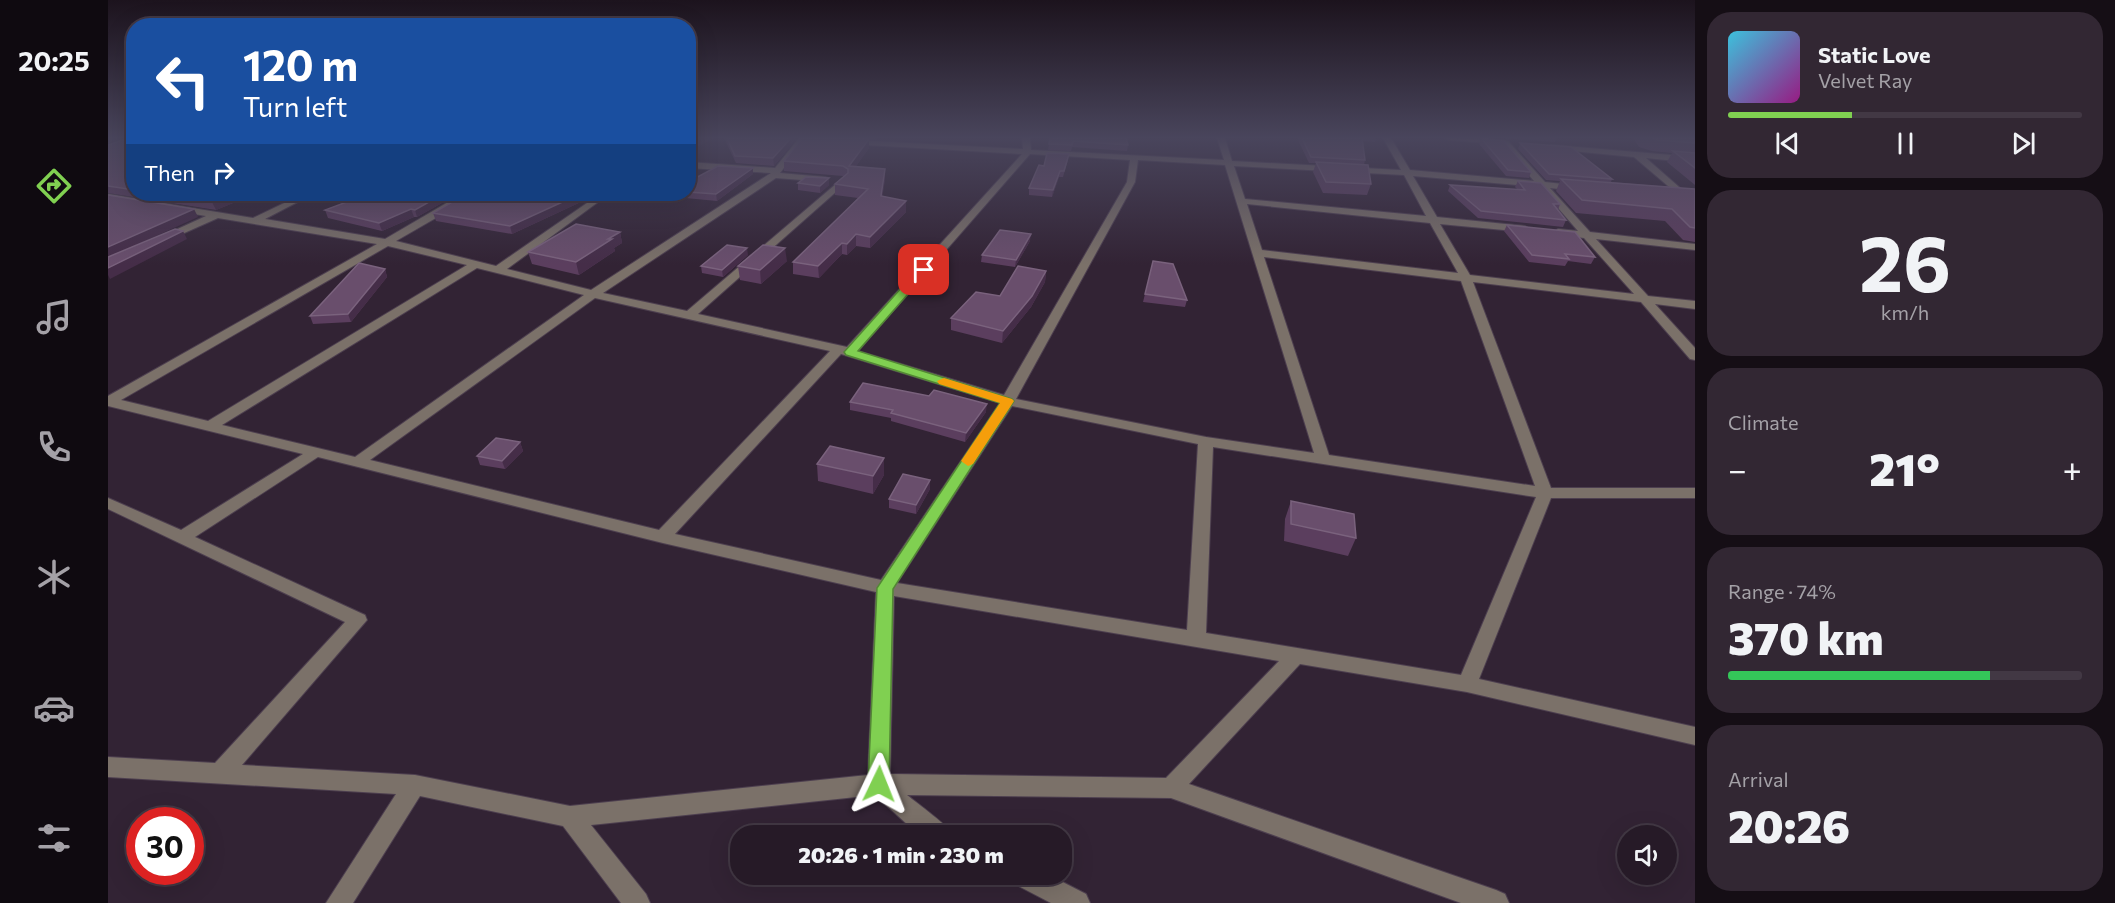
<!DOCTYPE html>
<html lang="en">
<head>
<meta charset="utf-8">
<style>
	body { margin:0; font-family:Commissioner,sans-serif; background:#322733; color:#f1f3f6; height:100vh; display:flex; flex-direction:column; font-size:22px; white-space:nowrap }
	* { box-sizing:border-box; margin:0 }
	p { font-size:20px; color:#a4a1a7 }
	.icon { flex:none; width:33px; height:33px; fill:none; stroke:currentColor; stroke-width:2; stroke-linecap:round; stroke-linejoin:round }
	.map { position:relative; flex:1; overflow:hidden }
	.sheet { display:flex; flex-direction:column; gap:12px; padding:12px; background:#150e15; width:420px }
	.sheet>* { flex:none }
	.hud { position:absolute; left:18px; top:18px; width:570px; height:183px; border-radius:24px; box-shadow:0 6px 24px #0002,0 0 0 2px #423844; background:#1a4fa0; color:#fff; overflow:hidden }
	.fabs { position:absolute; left:1509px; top:825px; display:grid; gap:12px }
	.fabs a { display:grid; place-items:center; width:60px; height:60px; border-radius:50%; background:#261a27; box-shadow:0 6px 24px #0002,0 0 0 2px #423844; font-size:30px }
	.speed { position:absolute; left:18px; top:807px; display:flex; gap:12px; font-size:30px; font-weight:700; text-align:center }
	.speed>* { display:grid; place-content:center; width:78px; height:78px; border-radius:50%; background:#261a27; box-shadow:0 6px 24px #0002,0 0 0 2px #423844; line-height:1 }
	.speed .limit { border:9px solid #d22; background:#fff; color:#111 }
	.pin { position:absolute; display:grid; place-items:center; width:51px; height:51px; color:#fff; margin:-26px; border-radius:12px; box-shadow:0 3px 9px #0006 }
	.me { position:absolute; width:66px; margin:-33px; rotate:2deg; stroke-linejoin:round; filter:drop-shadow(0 0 4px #0008) }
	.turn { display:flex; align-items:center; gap:21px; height:126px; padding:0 18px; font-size:27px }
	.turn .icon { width:78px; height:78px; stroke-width:2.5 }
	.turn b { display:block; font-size:42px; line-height:51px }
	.then { display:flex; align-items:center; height:57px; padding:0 18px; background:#0003; gap:12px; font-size:22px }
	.big { font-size:45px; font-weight:800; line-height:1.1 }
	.sheet .card { flex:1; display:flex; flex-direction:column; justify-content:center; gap:9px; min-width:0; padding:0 21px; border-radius:24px; background:#322733 }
	.sheet .dial { align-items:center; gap:0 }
	.dial b { font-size:78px; line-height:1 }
	.song { display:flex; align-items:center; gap:18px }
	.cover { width:72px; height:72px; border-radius:9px; background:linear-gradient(135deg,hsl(190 70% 55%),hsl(310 70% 35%)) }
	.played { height:6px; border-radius:3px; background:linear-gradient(90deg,#80d051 35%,#423844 35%) }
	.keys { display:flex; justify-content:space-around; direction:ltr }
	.heat { display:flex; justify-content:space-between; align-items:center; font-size:33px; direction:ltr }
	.charge { height:9px; border-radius:4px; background:linear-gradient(90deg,#34c759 74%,#423844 0) }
	.trip { position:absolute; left:622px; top:825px; width:342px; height:60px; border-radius:24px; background:#261a27; box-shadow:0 6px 24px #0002,0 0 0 2px #423844; font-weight:800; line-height:60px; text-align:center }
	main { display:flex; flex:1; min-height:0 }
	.tab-bar { display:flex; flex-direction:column; width:108px; justify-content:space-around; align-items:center; background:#0f0a10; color:#a4a1a7 }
	.tab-bar .icon { width:42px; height:42px }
	.tab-bar .on { color:#80d051 }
	.tab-bar b { font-size:27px; color:#f1f3f6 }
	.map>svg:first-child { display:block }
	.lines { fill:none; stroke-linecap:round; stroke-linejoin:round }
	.minor-casing { stroke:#4d3f4f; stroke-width:2 }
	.minor { fill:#7b7169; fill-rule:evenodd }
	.wall { fill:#5b3e5e }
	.shaded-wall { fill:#452d48 }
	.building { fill:#694e6c; stroke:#7a627d; stroke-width:1.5 }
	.route { fill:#80d051; stroke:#538735; stroke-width:1.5 }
	.slow { fill:#f59e0b }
</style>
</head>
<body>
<main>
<nav class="tab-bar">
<b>20:25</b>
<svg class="icon on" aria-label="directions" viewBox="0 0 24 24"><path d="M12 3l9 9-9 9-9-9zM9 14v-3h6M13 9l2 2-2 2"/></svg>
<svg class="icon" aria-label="music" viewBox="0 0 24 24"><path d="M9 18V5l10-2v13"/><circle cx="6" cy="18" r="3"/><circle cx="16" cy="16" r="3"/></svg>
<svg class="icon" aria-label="phone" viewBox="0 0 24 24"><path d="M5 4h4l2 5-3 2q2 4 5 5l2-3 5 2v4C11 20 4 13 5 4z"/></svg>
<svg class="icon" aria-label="climate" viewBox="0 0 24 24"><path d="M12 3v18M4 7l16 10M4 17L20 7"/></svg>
<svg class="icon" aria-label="car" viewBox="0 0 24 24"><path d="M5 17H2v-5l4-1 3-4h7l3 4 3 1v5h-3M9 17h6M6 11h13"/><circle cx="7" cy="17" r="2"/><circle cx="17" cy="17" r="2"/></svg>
<svg class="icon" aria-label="filters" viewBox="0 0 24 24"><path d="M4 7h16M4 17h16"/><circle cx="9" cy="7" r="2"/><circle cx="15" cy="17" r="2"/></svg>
</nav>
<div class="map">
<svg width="1587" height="903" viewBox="0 0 1587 903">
	<rect width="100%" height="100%" fill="#322334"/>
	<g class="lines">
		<defs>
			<path id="minor" d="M 691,138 L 699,138 L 672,173 L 717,177 L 720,178 L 720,182 L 668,178 L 495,293 L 579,311 L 735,178 L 738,179 L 738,183 L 590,314 L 739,347 L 914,154 L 740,144 L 740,140 L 743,140 L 915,149 L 914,138 L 922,138 L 923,150 L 1116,160 L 1109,138 L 1117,138 L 1124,161 L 1293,170 L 1275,138 L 1283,138 L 1302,170 L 1426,181 L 1394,144 L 1341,140 L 1337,138 L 1392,140 L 1400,141 L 1437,182 L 1473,186 L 1475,188 L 1470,191 L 1442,188 L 1482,232 L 1587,244 L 1587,250 L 1488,239 L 1540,296 L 1587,301 L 1587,309 L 1547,304 L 1587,348 L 1587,360 L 1582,359 L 1533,302 L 1365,282 L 1443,488 L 1587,488 L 1587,498 L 1443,498 L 1371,679 L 1587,727 L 1587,745 L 1359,692 L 1192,664 L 1081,784 L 1388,890 L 1397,894 L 1401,903 L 1353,903 L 1063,798 L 799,795 C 810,804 841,826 846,836 L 812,836 L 767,795 L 483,825 L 538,894 L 542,903 L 513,903 L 455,826 L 312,796 L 245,903 L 218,903 L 288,794 L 0,777 L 0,757 L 107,763 L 237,622 L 0,509 L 0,498 L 73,530 L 195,454 L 0,406 L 0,396 L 269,244 L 110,218 L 56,242 L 51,239 L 52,237 L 98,216 L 0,200 L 0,194 L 145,218 L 195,194 L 205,194 L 157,219 L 277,239 L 354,194 L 362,194 L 359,200 L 288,241 L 388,266 L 492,194 L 501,194 L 399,269 L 483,290 L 663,173 L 580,168 L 580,162 L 667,168 ZM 922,154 L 1022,160 L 1019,182 L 896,395 L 750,351 ZM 1030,160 L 1117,165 L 1206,453 L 1098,437 L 908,399 L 1027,182 ZM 1126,166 L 1296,175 L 1318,216 L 1137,199 ZM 1305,176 L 1432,187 L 1470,231 L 1450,229 L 1445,232 L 1446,234 L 1476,238 L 1526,294 L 1362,275 L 1332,224 L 1417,232 L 1422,229 L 1417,226 L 1329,217 ZM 1139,204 L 1322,223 L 1350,273 L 1154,250 ZM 280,246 L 359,265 L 100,421 L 13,400 ZM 1156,257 L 1353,281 L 1427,486 L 1221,455 ZM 369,268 L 476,295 L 247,457 L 114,425 ZM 487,298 L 722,351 L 551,530 L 262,460 ZM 733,354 L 892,403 L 773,580 L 567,534 ZM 904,406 L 1090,444 L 1079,630 L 789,583 ZM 1105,447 L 1428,497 L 1353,675 L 1098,633 ZM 210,457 L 555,543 L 768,592 L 760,775 L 462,806 L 307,775 L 134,765 L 259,620 L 257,615 L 87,537 ZM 786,596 L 1171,661 L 1058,778 L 782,774 Z
				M 1446,145 L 1587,157 L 1587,163 L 1538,158 L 1587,201 L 1587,209 L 1526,157 L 1443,149 L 1443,145 Z
				M 900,874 L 939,874 L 978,894 L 982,903 L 943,903 L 903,882 Z"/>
		</defs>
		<!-- minor casing -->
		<use href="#minor" class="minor-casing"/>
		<!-- minor -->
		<use href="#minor" class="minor"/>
	</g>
	<!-- wall -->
	<path class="wall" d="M 26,138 L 26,194 L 147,194 L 108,210 L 0,193 L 0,145 Z
		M 616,138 L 689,138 L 666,166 L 628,163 Z
		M 694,138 L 769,138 L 768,140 L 761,140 L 761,148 L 748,166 L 777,169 L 777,179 L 774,197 L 798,212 L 762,248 L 748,246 L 739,255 L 734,254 L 711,278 L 685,274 L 685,262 L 750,198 L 727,195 L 727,184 L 736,176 L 735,176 L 676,171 L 676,161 Z
		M 942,138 L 1020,145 L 1019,151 L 964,147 L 963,151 L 940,150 Z
		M 1189,138 L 1268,138 L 1267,142 L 1255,141 L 1257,160 L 1256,165 L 1263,184 L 1259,195 L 1215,193 L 1205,172 L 1208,163 L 1201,163 Z
		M 1373,138 L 1423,172 L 1421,178 L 1398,176 L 1371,144 Z
		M 1393,138 L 1448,138 L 1447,142 Z
		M 1525,138 L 1587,138 L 1587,185 L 1559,162 L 1564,153 L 1544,151 L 1531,147 Z
		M 1412,143 L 1504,179 L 1503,182 L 1587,189 L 1587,242 L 1575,240 L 1557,221 L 1468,213 L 1448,191 L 1452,181 L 1438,180 L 1410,149 Z
		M 960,160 L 955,177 L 951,177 L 944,197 L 921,195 L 921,188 L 936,166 Z
		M 645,174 L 609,201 L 567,197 L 566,194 L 580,194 L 580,182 Z
		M 721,178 L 721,185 L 712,193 L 690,190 L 690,183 Z
		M 1410,181 L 1452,204 L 1450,210 L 1458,220 L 1455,227 L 1370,218 L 1340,191 L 1342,185 L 1409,189 L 1407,187 Z
		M 260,194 L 350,194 L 309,217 L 306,217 L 274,231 L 220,218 L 217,210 Z
		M 358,194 L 490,194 L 404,234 L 328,221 L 325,213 Z
		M 1399,225 L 1487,257 L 1483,264 L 1460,261 L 1457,266 L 1421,262 L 1396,231 Z
		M 512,232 L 514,243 L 506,248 L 507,251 L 471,275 L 424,264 L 420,252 Z
		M 922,241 L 907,267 L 873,262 L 874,255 Z
		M 640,255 L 615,277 L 594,273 L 593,266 Z
		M 679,261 L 653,284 L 632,280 L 630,266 Z
		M 277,269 L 279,277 L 243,322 L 205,324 L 202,316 Z
		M 938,271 L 937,282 L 923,307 L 894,343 L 843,330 L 843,318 L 892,296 Z
		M 1037,294 L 1079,300 L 1077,307 L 1035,302 Z
		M 742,402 L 878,412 L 857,442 L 783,421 L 783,418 L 742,410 Z
		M 412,442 L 415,451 L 397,469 L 372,465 L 369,456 Z
		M 776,458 L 776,475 L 765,494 L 710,481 L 709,464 Z
		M 822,489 L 808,514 L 781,508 L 781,499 Z
		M 1183,501 L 1248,538 L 1240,556 L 1176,541 L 1177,519 Z"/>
	<!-- shaded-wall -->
	<path class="shaded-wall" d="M 0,138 L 15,138 L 0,144 Z
		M 591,138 L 607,138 L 580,151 L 580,143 Z
		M 683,138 L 689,138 L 666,166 L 665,158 Z
		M 761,139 L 761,148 L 741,176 L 741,166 Z
		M 645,168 L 645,174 L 609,201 L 608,194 Z
		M 777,169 L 777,179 L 773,207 L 773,196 Z
		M 952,171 L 951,177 L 944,197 L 945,190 Z
		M 721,178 L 721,185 L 712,193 L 712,186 Z
		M 125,194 L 147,194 L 108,210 L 104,202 Z
		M 335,194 L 350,194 L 309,217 L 307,210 Z
		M 472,194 L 490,194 L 404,234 L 402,226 Z
		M 798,201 L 798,212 L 762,248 L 762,237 Z
		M 86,209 L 90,217 L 0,258 L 0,247 Z
		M 303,209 L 306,217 L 274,231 L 271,223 Z
		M 75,231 L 79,239 L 2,279 L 0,275 L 0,268 Z
		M 512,232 L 514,243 L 506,248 L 507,251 L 471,275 L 468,262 L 500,239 Z
		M 748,234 L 748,246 L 739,255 L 739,244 Z
		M 923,234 L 922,241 L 907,267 L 908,260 Z
		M 734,243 L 734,254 L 711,278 L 710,266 Z
		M 639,248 L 640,255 L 615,277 L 614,270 Z
		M 677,248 L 679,261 L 653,284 L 652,270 Z
		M 277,269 L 279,277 L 243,322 L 240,314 Z
		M 938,271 L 937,282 L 923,307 L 894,343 L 895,331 Z
		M 879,404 L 878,412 L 857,442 L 858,433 Z
		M 412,442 L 415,451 L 397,469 L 394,461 Z
		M 776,458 L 776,475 L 765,494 L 765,476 Z
		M 822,480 L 822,489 L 808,514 L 808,505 Z"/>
	<!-- building -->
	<path class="building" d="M 20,138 L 26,138 L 26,190 L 0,186 L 0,145 Z
		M 580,138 L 591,138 L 580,143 Z
		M 619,138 L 683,138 L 665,158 L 627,156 Z
		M 694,138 L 761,139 L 741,166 L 777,169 L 773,196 L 798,201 L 762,237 L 748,234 L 739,244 L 734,243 L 710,266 L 685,262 L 760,189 L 727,184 L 740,173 L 740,169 L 735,166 L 676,161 Z
		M 942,138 L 1018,138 L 1020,145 L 965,141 L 964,145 L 941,144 Z
		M 1194,138 L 1254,138 L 1257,160 L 1203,157 Z
		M 1373,138 L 1396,141 L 1423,172 L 1400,170 Z
		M 1544,138 L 1587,138 L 1587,143 L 1550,140 Z
		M 1412,143 L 1463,147 L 1504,179 L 1441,174 Z
		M 1565,151 L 1587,153 L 1587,168 Z
		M 939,153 L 961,154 L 956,171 L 952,171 L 945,190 L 921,188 L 931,165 L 936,166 Z
		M 1208,162 L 1260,165 L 1263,184 L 1218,182 Z
		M 610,166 L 645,168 L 608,194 L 580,192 L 580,182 Z
		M 698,177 L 721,178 L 712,186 L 690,183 Z
		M 1453,179 L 1587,189 L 1587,228 L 1582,227 L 1564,209 L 1474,200 Z
		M 1410,181 L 1433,183 L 1452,204 L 1445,204 L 1458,220 L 1373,211 L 1342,185 L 1417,190 Z
		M 51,194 L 125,194 L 104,202 Z
		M 260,194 L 335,194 L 307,210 L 303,209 L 271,223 L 217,210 Z
		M 358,194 L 472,194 L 402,226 L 325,213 Z
		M 0,195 L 86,209 L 0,247 Z
		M 468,224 L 512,232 L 500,239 L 504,239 L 468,262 L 420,252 Z
		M 1399,225 L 1467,232 L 1487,257 L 1457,254 L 1461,259 L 1424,255 Z
		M 67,229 L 75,231 L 0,268 L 0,257 Z
		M 892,230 L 923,234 L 908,260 L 874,255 Z
		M 619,245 L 639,248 L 614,270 L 593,266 Z
		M 655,245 L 677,248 L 652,270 L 630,266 Z
		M 1045,261 L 1065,264 L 1079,300 L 1037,294 Z
		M 251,263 L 277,269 L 240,314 L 202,316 Z
		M 910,266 L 938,271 L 924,296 L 895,331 L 843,318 L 868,292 L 892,296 Z
		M 755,383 L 821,396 L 826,390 L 879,404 L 858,433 L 783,413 L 785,410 L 742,402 Z
		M 388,438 L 412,442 L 394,461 L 369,456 Z
		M 722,446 L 776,458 L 765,476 L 709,464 Z
		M 795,474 L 822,480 L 808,505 L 781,499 Z
		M 1183,501 L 1246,514 L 1248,538 L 1183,524 Z"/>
	<!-- sky -->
	<linearGradient id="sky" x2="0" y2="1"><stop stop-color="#1c131d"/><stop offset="0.52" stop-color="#49455c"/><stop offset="1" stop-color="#49455c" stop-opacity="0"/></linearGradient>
	<rect width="1587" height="265" fill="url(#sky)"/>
	<!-- route -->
	<path class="route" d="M 812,267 L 821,270 L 750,351 L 904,399 L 906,401 L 785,589 L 781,784 L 778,791 L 771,794 L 763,791 L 760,784 L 769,588 L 892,403 L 738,355 L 736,352 Z"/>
	<!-- slow -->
	<path class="slow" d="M 836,378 L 904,399 L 906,401 L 865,464 L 860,466 L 853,461 L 892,403 L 831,384 L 829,381 Z"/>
</svg>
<div class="fabs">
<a><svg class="icon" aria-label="sound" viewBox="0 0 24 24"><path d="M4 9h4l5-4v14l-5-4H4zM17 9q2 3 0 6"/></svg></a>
</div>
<div class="speed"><div class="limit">30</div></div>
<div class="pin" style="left:816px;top:270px;background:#d93025"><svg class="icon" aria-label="arrive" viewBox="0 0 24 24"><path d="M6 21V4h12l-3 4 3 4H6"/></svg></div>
<svg class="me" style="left:771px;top:784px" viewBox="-20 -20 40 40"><path d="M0-17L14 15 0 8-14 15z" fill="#80d051" stroke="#fff" stroke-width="4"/></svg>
<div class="trip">20:26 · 1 min · 230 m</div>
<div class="hud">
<div class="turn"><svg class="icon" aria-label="left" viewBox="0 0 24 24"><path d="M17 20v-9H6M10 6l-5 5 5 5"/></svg><div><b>120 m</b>Turn left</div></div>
<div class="then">Then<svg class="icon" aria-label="right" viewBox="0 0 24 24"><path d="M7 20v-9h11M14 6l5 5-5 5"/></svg></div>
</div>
</div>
<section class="sheet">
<div class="card">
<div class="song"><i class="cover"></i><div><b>Static Love</b><p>Velvet Ray</p></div></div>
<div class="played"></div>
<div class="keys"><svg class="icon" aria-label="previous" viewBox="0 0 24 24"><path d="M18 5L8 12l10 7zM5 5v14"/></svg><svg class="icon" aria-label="pause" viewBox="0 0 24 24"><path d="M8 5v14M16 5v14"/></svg><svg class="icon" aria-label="next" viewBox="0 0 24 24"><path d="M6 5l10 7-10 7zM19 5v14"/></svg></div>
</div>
<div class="card dial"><b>26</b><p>km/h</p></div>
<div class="card"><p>Climate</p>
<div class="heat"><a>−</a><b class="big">21°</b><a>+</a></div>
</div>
<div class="card"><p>Range · 74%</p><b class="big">370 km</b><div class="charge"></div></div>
<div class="card"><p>Arrival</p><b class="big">20:26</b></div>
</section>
</main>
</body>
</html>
